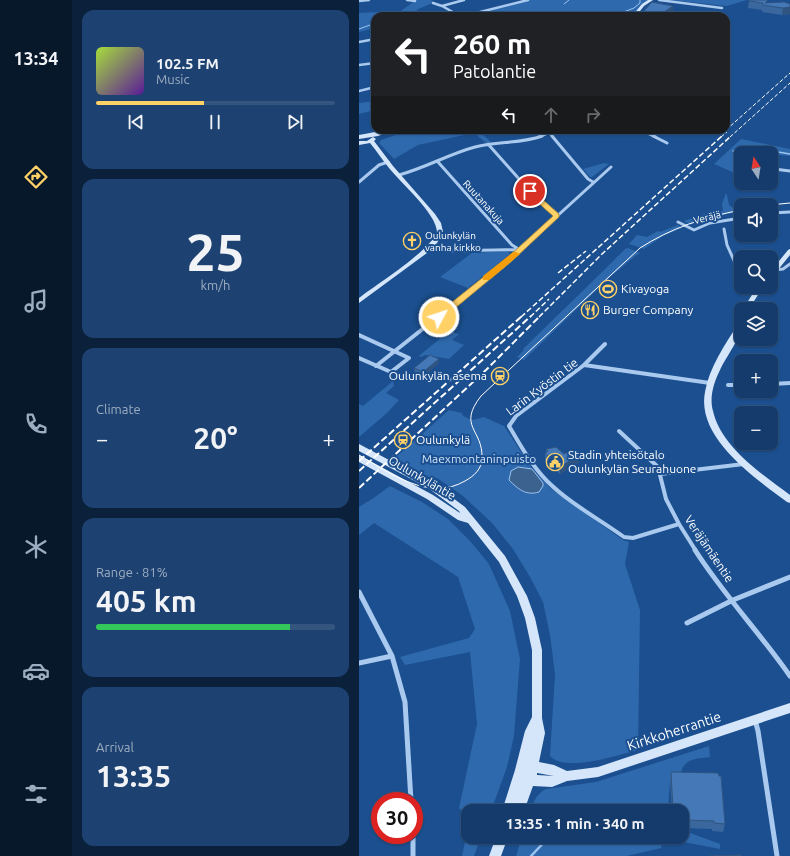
<!DOCTYPE html>
<html lang="en">
<head>
<meta charset="utf-8">
<style>
	body { margin:0; font-family:Ubuntu,sans-serif; background:#1d4271; color:#f1f3f6; height:100vh; display:flex; flex-direction:column; font-size:15px; white-space:nowrap }
	* { box-sizing:border-box; margin:0 }
	p { font-size:13px; color:#9dadc1 }
	.icon { flex:none; width:22px; height:22px; fill:none; stroke:currentColor; stroke-width:2; stroke-linecap:round; stroke-linejoin:round }
	.map { position:relative; flex:1; overflow:hidden }
	.panel { display:flex; flex-direction:column; gap:10px; padding:10px; background:#0b203b; width:287px }
	.panel>* { flex:none }
	.guide { position:absolute; left:12px; top:12px; width:359px; height:122px; border-radius:12px; box-shadow:0 1px 3px #0004,0 0 0 1px #33557e; background:#202124; color:#fff; overflow:hidden }
	.needle { width:26px; rotate:348deg }
	.controls { position:absolute; left:375px; top:146px; display:grid; gap:8px }
	.controls a { display:grid; place-items:center; width:44px; height:44px; border-radius:8px; background:#143b6b; box-shadow:0 1px 3px #0004,0 0 0 1px #33557e; font-size:20px }
	.speed { position:absolute; left:12px; top:792px; display:flex; gap:8px; font-size:20px; font-weight:700; text-align:center }
	.speed>* { display:grid; place-content:center; width:52px; height:52px; border-radius:50%; background:#143b6b; box-shadow:0 1px 3px #0004,0 0 0 1px #33557e; line-height:1 }
	.speed .limit { border:6px solid #d22; background:#fff; color:#111 }
	.pin { position:absolute; display:grid; place-items:center; width:34px; height:34px; color:#fff; margin:-17px; border:2px solid #fff; border-radius:50%; box-shadow:0 1px 4px #0007 }
	.me { position:absolute; width:44px; margin:-22px; rotate:50deg; stroke-linejoin:round; filter:drop-shadow(0 0 3px #0008) }
	.turn { display:flex; align-items:center; gap:14px; height:84px; padding:0 16px; font-size:18px }
	.turn .icon { width:52px; height:52px; stroke-width:2.5 }
	.turn b { display:block; font-size:28px; line-height:34px }
	.lanes { display:flex; align-items:center; height:38px; padding:0 16px; background:#0003; justify-content:center; gap:20px; direction:ltr }
	.lanes .off { opacity:.35 }
	.big { font-size:30px; font-weight:600; line-height:1.1 }
	.panel .tile { flex:1; display:flex; flex-direction:column; justify-content:center; gap:6px; min-width:0; padding:0 14px; border-radius:12px; background:#1d4271 }
	.panel .dial { align-items:center; gap:0 }
	.dial b { font-size:52px; line-height:1 }
	.song { display:flex; align-items:center; gap:12px }
	.cover { width:48px; height:48px; border-radius:6px; background:linear-gradient(135deg,hsl(80 70% 55%),hsl(270 70% 35%)) }
	.played { height:4px; border-radius:2px; background:linear-gradient(90deg,#ffd166 45%,#33557e 45%) }
	.keys { display:flex; justify-content:space-around; direction:ltr }
	.heat { display:flex; justify-content:space-between; align-items:center; font-size:22px; direction:ltr }
	.charge { height:6px; border-radius:3px; background:linear-gradient(90deg,#34c759 81%,#33557e 0) }
	.trip { position:absolute; left:102px; top:804px; width:228px; height:40px; border-radius:12px; background:#143b6b; box-shadow:0 1px 3px #0004,0 0 0 1px #33557e; font-weight:600; line-height:40px; text-align:center }
	main { display:flex; flex:1; min-height:0 }
	.menu { display:flex; flex-direction:column; width:72px; justify-content:space-around; align-items:center; background:#08182b; color:#9dadc1 }
	.menu .icon { width:28px; height:28px }
	.menu .on { color:#ffd166 }
	.menu b { font-size:18px; color:#f1f3f6 }
	.map>svg:first-child { display:block }
	.green { fill:#2e69ad }
	.water { fill:#3c6290; stroke:#9cc4f0 }
	.lines { fill:none; stroke-linecap:round; stroke-linejoin:round }
	.stream-far2 { stroke:#9cc4f0; stroke-width:1 }
	.stream-far1 { stroke:#9cc4f0; stroke-width:1.5 }
	.stream { stroke:#9cc4f0; stroke-width:2.5 }
	.street-far3 { stroke:#a9c9ee; stroke-width:2.5 }
	.street-far2 { stroke:#a9c9ee; stroke-width:3 }
	.street-far1 { stroke:#a9c9ee; stroke-width:4 }
	.street { stroke:#a9c9ee; stroke-width:5 }
	.secondary { fill:#d6e6fa; fill-rule:evenodd }
	.tram { stroke:#fff; stroke-width:1 }
	.rail-far2 { stroke:#fff; stroke-width:1; stroke-dasharray:4 2; stroke-linecap:butt }
	.rail-far1 { stroke:#fff; stroke-width:1.5; stroke-dasharray:5.5 2.5; stroke-linecap:butt }
	.rail { stroke:#fff; stroke-width:2; stroke-dasharray:7 3; stroke-linecap:butt }
	.wall { fill:#3a679d }
	.shaded-wall { fill:#305480 }
	.building { fill:#4478b7; stroke:#305480 }
	.route { fill:#ffd166; stroke:#a68842 }
	.slow { fill:#f59e0b }
	.labels { text-anchor:middle; stroke-width:4; stroke-linejoin:round; paint-order:stroke }
	.far-street-label { font-size:10px; fill:#fff; stroke:#1b4f8f }
	.far-poi-label { font-size:10px; fill:#fff; stroke:#1b4f8f; text-anchor:start }
	.poi-label { font-size:12px; fill:#fff; stroke:#1b4f8f; text-anchor:start }
	.street-label { font-size:12px; fill:#fff; stroke:#1b4f8f }
	.park-label { font-size:12px; fill:#cfe3fa; stroke:#1b4f8f }
	.near-street-label { font-size:14px; fill:#fff; stroke:#1b4f8f }
</style>
</head>
<body>
<main>
<nav class="menu">
<b>13:34</b>
<svg class="icon on" aria-label="directions" viewBox="0 0 24 24"><path d="M12 3l9 9-9 9-9-9zM9 14v-3h6M13 9l2 2-2 2"/></svg>
<svg class="icon" aria-label="music" viewBox="0 0 24 24"><path d="M9 18V5l10-2v13"/><circle cx="6" cy="18" r="3"/><circle cx="16" cy="16" r="3"/></svg>
<svg class="icon" aria-label="phone" viewBox="0 0 24 24"><path d="M5 4h4l2 5-3 2q2 4 5 5l2-3 5 2v4C11 20 4 13 5 4z"/></svg>
<svg class="icon" aria-label="climate" viewBox="0 0 24 24"><path d="M12 3v18M4 7l16 10M4 17L20 7"/></svg>
<svg class="icon" aria-label="car" viewBox="0 0 24 24"><path d="M5 17H2v-5l4-1 3-4h7l3 4 3 1v5h-3M9 17h6M6 11h13"/><circle cx="7" cy="17" r="2"/><circle cx="17" cy="17" r="2"/></svg>
<svg class="icon" aria-label="filters" viewBox="0 0 24 24"><path d="M4 7h16M4 17h16"/><circle cx="9" cy="7" r="2"/><circle cx="15" cy="17" r="2"/></svg>
</nav>
<section class="panel">
<div class="tile">
<div class="song"><i class="cover"></i><div><b>102.5 FM</b><p>Music</p></div></div>
<div class="played"></div>
<div class="keys"><svg class="icon" aria-label="previous" viewBox="0 0 24 24"><path d="M18 5L8 12l10 7zM5 5v14"/></svg><svg class="icon" aria-label="pause" viewBox="0 0 24 24"><path d="M8 5v14M16 5v14"/></svg><svg class="icon" aria-label="next" viewBox="0 0 24 24"><path d="M6 5l10 7-10 7zM19 5v14"/></svg></div>
</div>
<div class="tile dial"><b>25</b><p>km/h</p></div>
<div class="tile"><p>Climate</p>
<div class="heat"><a>−</a><b class="big">20°</b><a>+</a></div>
</div>
<div class="tile"><p>Range · 81%</p><b class="big">405 km</b><div class="charge"></div></div>
<div class="tile"><p>Arrival</p><b class="big">13:35</b></div>
</section>
<div class="map">
<svg width="431" height="856" viewBox="0 0 431 856">
	<rect width="100%" height="100%" fill="#1b4f8f"/>
	<!-- green -->
	<path class="green" d="M 57,0 L 74,0 L 72,1 L 76,2 L 57,10 L 72,16 L 16,16 L 16,28 L 0,32 L 0,13 L 42,11 Z
		M 170,0 L 289,0 L 273,16 L 262,16 L 259,14 L 258,15 L 260,16 L 108,16 Z
		M 310,0 L 388,0 L 368,6 Z
		M 16,101 L 16,113 L 12,111 L 0,114 L 0,103 Z
		M 51,130 L 130,130 L 121,132 L 132,142 L 127,143 L 115,133 L 59,145 L 35,159 L 20,143 L 22,140 Z
		M 382,139 L 431,149 L 431,156 L 421,155 L 412,157 L 412,153 L 382,153 L 378,174 L 355,164 Z
		M 245,163 L 250,164 L 233,177 L 231,177 L 224,169 Z
		M 367,193 L 368,195 L 370,205 L 374,208 L 382,207 L 382,211 L 346,219 L 331,225 L 325,221 L 345,214 L 364,211 L 363,204 Z
		M 319,225 L 323,228 L 304,236 L 285,249 L 270,244 L 278,235 L 288,237 L 299,231 L 301,232 Z
		M 269,248 L 281,253 L 275,257 L 252,276 L 165,360 L 158,357 L 165,350 L 164,349 L 240,275 L 266,249 Z
		M 149,251 L 151,254 L 109,288 L 81,277 L 113,253 Z
		M 90,331 L 100,334 L 93,340 L 105,345 L 90,359 L 66,355 L 62,357 L 60,356 Z
		M 34,381 L 35,386 L 27,393 L 40,400 L 28,413 L 0,437 L 0,404 L 4,406 Z
		M 90,410 L 103,413 L 104,416 L 113,420 L 125,417 L 145,426 L 172,467 L 191,488 L 264,540 L 270,542 L 266,564 L 281,610 L 279,750 C 259,755 206,773 191,756 L 196,674 L 191,635 L 184,602 L 171,577 L 154,549 L 133,523 L 104,496 L 78,478 L 70,477 L 36,458 Z
		M 31,486 L 63,502 L 89,519 L 112,542 L 130,564 L 151,611 L 161,659 L 155,736 L 148,767 L 132,811 L 109,811 L 109,816 L 100,808 L 118,724 L 111,652 L 46,665 L 41,657 L 110,638 L 116,629 L 99,577 L 15,523 L 0,535 L 0,507 L 16,497 Z
		M 350,746 L 351,757 C 334,759 322,759 321,780 L 311,780 L 309,811 L 172,811 C 175,801 177,794 187,789 L 237,782 Z
		M 109,828 L 109,837 L 122,837 L 115,856 L 103,856 Z
		M 323,830 L 361,844 L 361,849 L 304,838 L 302,848 L 268,856 L 157,856 L 163,837 L 323,837 Z"/>
	<!-- water -->
	<path class="water" d="M 159,467 L 173,469 L 184,483 L 184,486 L 180,492 C 167,496 159,489 150,480 L 152,471 Z"/>
	<g class="lines">
		<!-- stream-far2 -->
		<path class="stream-far2" d="M 205,4 L 210,0
			M 264,16 L 262,13 L 275,8 L 281,3 L 281,0
			M 0,29 L 11,25"/>
		<!-- stream-far1 -->
		<path class="stream-far1" d="M 374,151 L 385,152 L 396,148 L 431,154"/>
		<!-- stream -->
		<path class="stream" d="M 172,856 L 190,837"/>
		<!-- street-far3 -->
		<path class="street-far3" d="M 48,0 L 56,1
			M 300,0 L 363,8
			M 0,1 L 10,0
			M 74,3 L 83,6 L 101,16
			M 83,6 L 105,0
			M 105,16 L 169,0
			M 0,42 L 16,39
			M 0,65 L 16,63
			M 0,91 L 16,87
			M 188,130 L 194,137
			M 281,130 L 297,137
			M 180,137 L 196,130"/>
		<!-- street-far2 -->
		<path class="street-far2" d="M 193,136 L 229,179 L 234,182
			M 294,136 L 308,143
			M 129,144 L 177,198 L 198,216
			M 79,162 L 153,245 L 161,250
			M 415,169 L 431,171
			M 40,175 C 66,168 90,154 116,147 C 138,141 162,144 183,136
			M 0,182 L 20,165 L 29,162
			M 412,213 L 431,212
			M 319,222 L 335,230 L 351,223 L 382,218
			M 365,229 L 368,245 L 382,276
			M 69,249 C 99,254 130,248 160,250
			M 416,270 L 424,269 L 431,264
			M 387,287 L 397,292
			M 79,317 L 151,259 L 252,167"/>
		<!-- street-far1 -->
		<path class="street-far1" d="M 0,335 L 50,358 L 32,372 L 0,358
			M 225,365 L 246,344
			M 17,366 L 80,316
			M 412,384 L 431,383
			M 369,385 L 382,385
			M 260,431 L 299,467 L 307,499 L 320,524 L 337,551
			M 301,474 L 385,464
			M 320,524 L 274,538 L 265,537 C 240,519 210,503 188,481 C 173,466 161,445 150,426 L 157,416 L 225,365 L 351,383"/>
		<!-- street -->
		<path class="street" d="M 336,550 C 364,594 401,633 431,676
			M 0,592 L 33,656 L 46,702 L 52,801
			M 328,623 L 374,600 L 431,577
			M 0,663 L 33,656
			M 396,720 L 399,731 L 418,856
			M 54,835 L 54,856"/>
		<!-- secondary -->
		<path class="secondary" d="M 289,0 L 294,0 L 285,6 L 277,16 L 273,16 L 283,4 Z
			M 27,130 L 36,130 L 19,136 L 0,139 L 0,135 Z
			M 14,137 L 17,139 L 15,141 L 34,166 L 76,214 L 82,223 L 84,232 L 78,243 L 68,253 L 0,303 L 0,298 C 18,284 71,251 78,232 C 78,214 41,182 30,168 C 23,160 18,151 11,143 L 0,145 L 0,141 L 8,141 Z
			M 431,249 L 431,255 L 414,276 L 412,277 L 412,271 L 429,250 Z
			M 398,287 L 404,287 L 390,309 L 384,309 Z
			M 380,323 L 382,323 C 382,339 368,355 361,370 C 355,382 350,397 354,411 C 362,447 403,474 431,495 L 431,503 L 428,502 C 396,478 337,438 346,392 C 350,368 366,344 380,323 Z
			M 0,444 L 75,484 L 106,507 L 146,556 L 168,596 L 176,618 L 183,650 L 183,718 L 186,733 L 180,762 L 195,765 L 208,771 L 239,767 L 431,703 L 431,713 L 239,777 L 208,781 L 193,787 L 174,786 L 165,811 L 143,811 L 156,770 L 166,731 L 173,717 L 173,650 L 166,618 L 158,596 L 140,562 L 109,523 L 99,520 L 68,499 L 0,462 L 0,455 L 74,495 L 101,513 L 100,511 L 69,488 L 0,451 ZM 178,773 L 195,776 L 178,775 Z
			M 137,837 L 149,837 L 142,856 L 130,856 Z"/>
		<!-- tram -->
		<path class="tram" d="M 411,205 L 431,203
			M 0,455 C 31,473 70,502 106,481 C 115,476 123,469 123,458 C 124,429 98,427 122,396 L 281,248 C 312,228 346,217 382,210"/>
		<!-- rail-far2 -->
		<path class="rail-far2" d="M 367,130 L 431,73
			M 362,137 L 368,132
			M 371,137 L 431,83"/>
		<!-- rail-far1 -->
		<path class="rail-far1" d="M 199,273 L 227,251
			M 162,317 L 363,136
			M 171,317 L 190,299
			M 180,317 L 243,254 L 372,136"/>
		<!-- rail -->
		<path class="rail" d="M 0,461 L 163,316
			M 0,471 L 172,316
			M 0,488 L 127,370 L 181,316"/>
	</g>
	<!-- wall -->
	<path class="wall" d="M 390,0 L 410,3 L 431,4 L 431,14 L 423,15 L 403,12 L 403,10 L 389,8 Z
		M 285,11 L 314,13 L 309,16 L 285,16 Z
		M 80,359 L 80,363 L 65,376 L 56,373 L 55,368 Z
		M 187,449 L 205,454 L 220,462 L 201,474 L 186,460 L 186,453 L 187,452 Z
		M 312,772 L 366,824 L 364,832 L 353,831 L 353,829 L 323,828 L 323,811 L 313,811 L 311,780 Z"/>
	<!-- shaded-wall -->
	<path class="shaded-wall" d="M 314,6 L 314,13 L 309,16 L 302,16 L 302,14 Z
		M 431,7 L 431,14 L 423,15 L 424,8 Z
		M 80,359 L 80,363 L 65,376 L 64,372 Z
		M 220,455 L 220,462 L 201,474 L 201,467 Z"/>
	<!-- building -->
	<path class="building" d="M 390,0 L 409,0 L 406,3 L 425,2 L 431,4 L 431,7 L 424,8 L 404,5 L 404,3 L 390,1 Z
		M 293,2 L 314,6 L 302,14 L 285,11 Z
		M 71,355 L 80,359 L 64,372 L 55,368 Z
		M 197,447 L 205,454 L 213,449 L 220,455 L 201,467 L 186,453 L 189,451 L 187,449 Z
		M 312,772 L 359,773 L 360,776 L 362,776 L 366,824 L 355,823 L 355,821 L 325,820 L 323,818 L 323,811 L 316,811 L 314,810 Z
		M 382,855 L 382,856 L 350,856 Z"/>
	<!-- route -->
	<path class="route" d="M 168,190 L 173,190 L 200,214 L 200,217 L 153,261 L 83,319 L 77,319 L 77,315 L 148,258 L 194,216 L 168,193 Z"/>
	<!-- slow -->
	<path class="slow" d="M 154,252 L 157,252 L 161,254 L 130,280 L 124,280 L 124,276 Z"/>
	<!-- icons -->
	<defs>
		<symbol id="church-ring" viewBox="-11 -11 22 22"><circle r="9.5" fill="#1b4f8f" stroke="#ffd166" stroke-width="1.5"/><path d="M-1.2-6h2.4v3.5h3.3v2.4h-3.3V6h-2.4V-.1h-3.3v-2.4h3.3Z" fill="#ffd166"/></symbol>
		<symbol id="stadium-ring" viewBox="-11 -11 22 22"><circle r="9.5" fill="#1b4f8f" stroke="#ffd166" stroke-width="1.5"/><path d="M0-5a6.5 5 0 1 0 0 10a6.5 5 0 1 0 0-10ZM-3.5-1.8h7v3.6h-7Z" fill="#ffd166"/></symbol>
		<symbol id="restaurant-ring" viewBox="-11 -11 22 22"><circle r="9.5" fill="#1b4f8f" stroke="#ffd166" stroke-width="1.5"/><path d="M-5-6h1v4h1v-4h1v4h1v-4h1v5L-1.5 .5V6h-2V.5L-5-1ZM5-6V6H3V1.5H1.5Q1.5-4 5-6Z" fill="#ffd166"/></symbol>
		<symbol id="station-ring" viewBox="-11 -11 22 22"><circle r="9.5" fill="#1b4f8f" stroke="#ffd166" stroke-width="1.5"/><path d="M-3-6H3Q5-6 5-4V2Q5 4 3 4L4.5 6H3L1.5 4h-3L-3 6H-4.5L-3 4Q-5 4-5 2V-4Q-5-6-3-6ZM-3.5-4v3h7v-3ZM-3.5 1v1.5H-2V1ZM2 1v1.5H3.5V1Z" fill="#ffd166"/></symbol>
		<symbol id="civic-ring" viewBox="-11 -11 22 22"><circle r="9.5" fill="#1b4f8f" stroke="#ffd166" stroke-width="1.5"/><path d="M-.6-6.5H3V-4.5H.6V-3L4-1V1h2V6H-6V1h2V-1L-.6-3ZM-1.2 2.5V6h2.4V2.5Z" fill="#ffd166"/></symbol>
	</defs>
	<g fill-rule="evenodd">
		<use href="#church-ring" x="43" y="231" width="20" height="20"/>
		<use href="#stadium-ring" x="239" y="279" width="20" height="20"/>
		<use href="#restaurant-ring" x="221" y="300" width="20" height="20"/>
		<use href="#station-ring" x="131" y="366" width="20" height="20"/>
		<use href="#station-ring" x="34" y="430" width="20" height="20"/>
		<use href="#civic-ring" x="186" y="452" width="20" height="20"/>
	</g>
	<g class="labels">
		<!-- far-street labels -->
		<g class="far-street-label">
			<text transform="translate(125 202) rotate(48)" y="4">Ruutanakuja</text>
			<text transform="translate(348 217) rotate(-14)" y="4">Veräjä</text>
		</g>
		<!-- far-poi labels -->
		<g class="far-poi-label">
			<text x="66" y="239">Oulunkylän<tspan x="66" dy="12">vanha kirkko</tspan></text>
		</g>
		<!-- poi labels -->
		<g class="poi-label">
			<text x="262" y="293">Kivayoga</text>
			<text x="244" y="314">Burger Company</text>
			<text x="128" y="380" text-anchor="end">Oulunkylän asema</text>
			<text x="57" y="444">Oulunkylä</text>
			<text x="209" y="459">Stadin yhteisötalo<tspan x="209" dy="14">Oulunkylän Seurahuone</tspan></text>
		</g>
		<!-- street labels -->
		<g class="street-label">
			<text transform="translate(183 387) rotate(-37)" y="4">Larin Kyöstin tie</text>
			<text transform="translate(63 478) rotate(30)" y="4">Oulunkyläntie</text>
			<text transform="translate(350 549) rotate(56)" y="4">Veräjämäentie</text>
		</g>
		<!-- park labels -->
		<g class="park-label">
			<text x="120" y="463">Maexmontaninpuisto</text>
		</g>
		<!-- near-street labels -->
		<g class="near-street-label">
			<text transform="translate(315 731) rotate(-18)" y="5">Kirkkoherrantie</text>
		</g>
	</g>
</svg>
<div class="controls">
<a><svg class="needle" viewBox="-14 -14 28 28"><path d="M0-13l5 13h-10z" fill="#e53935"/><path d="M0 13l5-13h-10z" fill="#9dadc1"/></svg></a>
<a><svg class="icon" aria-label="sound" viewBox="0 0 24 24"><path d="M4 9h4l5-4v14l-5-4H4zM17 9q2 3 0 6"/></svg></a>
<a><svg class="icon" aria-label="search" viewBox="0 0 24 24"><circle cx="10" cy="10" r="6"/><path d="M15 15l6 6"/></svg></a>
<a><svg class="icon" aria-label="layers" viewBox="0 0 24 24"><path d="M12 4l9 5-9 5-9-5zM3 14l9 5 9-5"/></svg></a>
<a>+</a>
<a>−</a>
</div>
<div class="speed"><div class="limit">30</div></div>
<div class="pin" style="left:171px;top:191px;background:#d93025"><svg class="icon" aria-label="arrive" viewBox="0 0 24 24"><path d="M6 21V4h12l-3 4 3 4H6"/></svg></div>
<svg class="me" style="left:80px;top:317px" viewBox="-20 -20 40 40"><circle r="17" fill="#ffd166" stroke="#fff" stroke-width="3"/><path d="M0-11L8 9 0 5-8 9z" fill="#fff"/></svg>
<div class="trip">13:35 · 1 min · 340 m</div>
<div class="guide">
<div class="turn"><svg class="icon" aria-label="left" viewBox="0 0 24 24"><path d="M17 20v-9H6M10 6l-5 5 5 5"/></svg><div><b>260 m</b>Patolantie</div></div>
<div class="lanes"><svg class="icon" aria-label="left" viewBox="0 0 24 24"><path d="M17 20v-9H6M10 6l-5 5 5 5"/></svg><svg class="icon off" aria-label="ahead" viewBox="0 0 24 24"><path d="M12 20V5M6 11l6-6 6 6"/></svg><svg class="icon off" aria-label="right" viewBox="0 0 24 24"><path d="M7 20v-9h11M14 6l5 5-5 5"/></svg></div>
</div>
</div>
</main>
</body>
</html>
